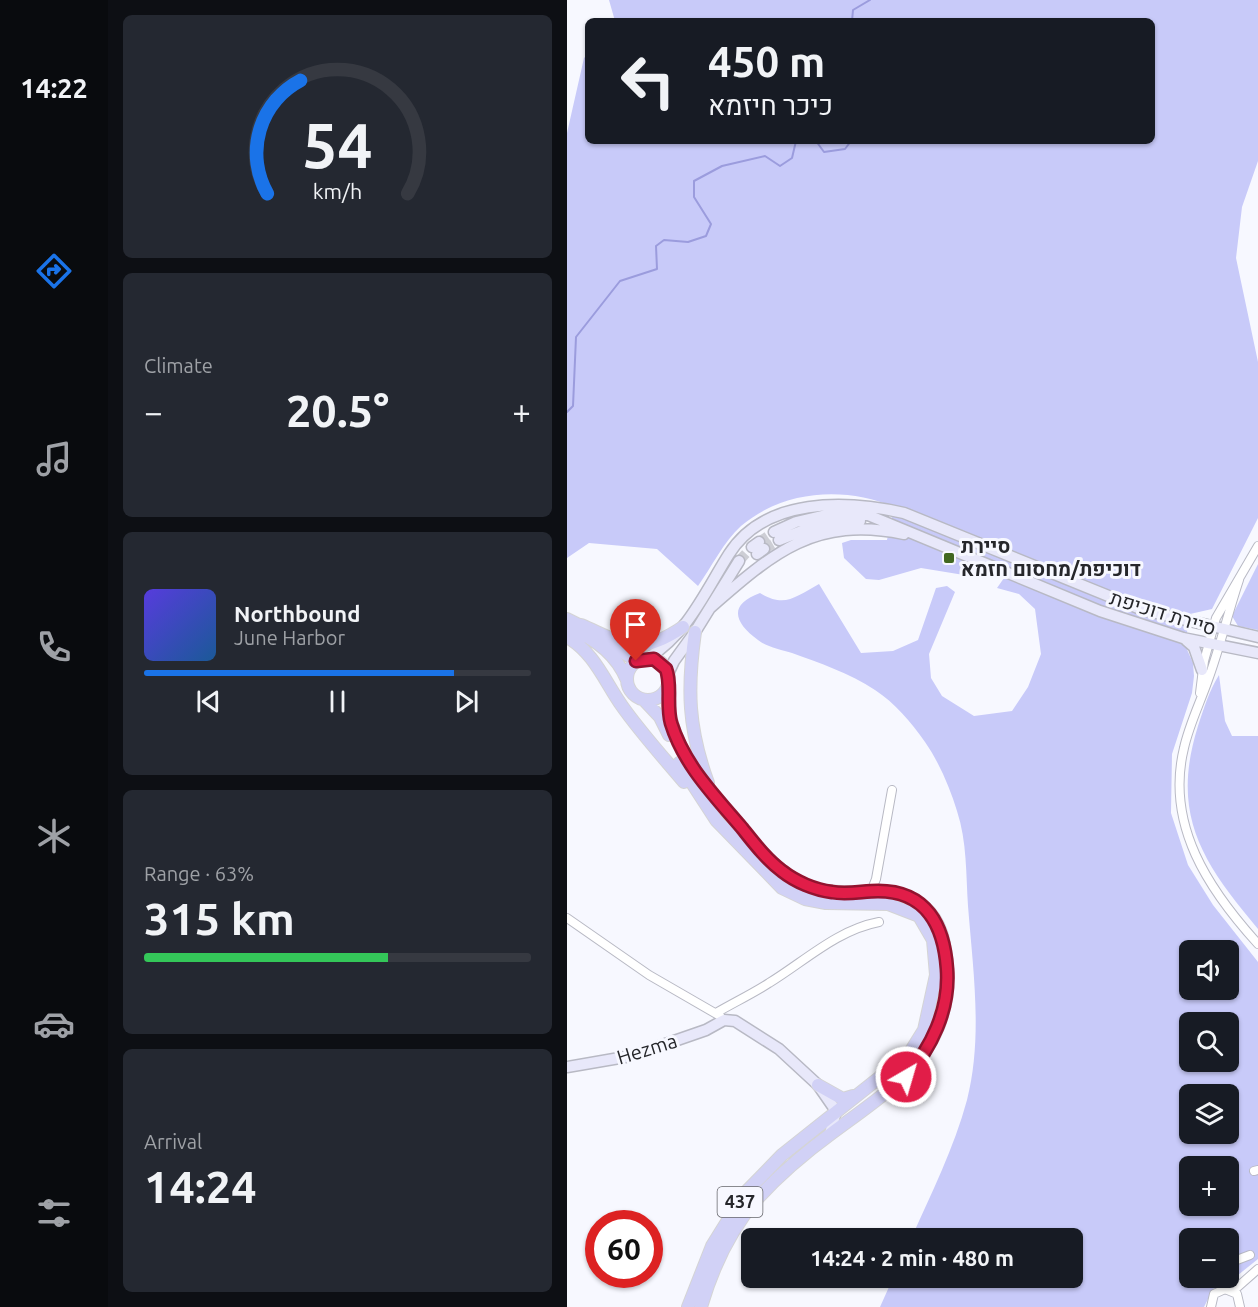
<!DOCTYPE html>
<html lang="en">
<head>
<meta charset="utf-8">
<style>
	body { margin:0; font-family:Ubuntu,Heebo,sans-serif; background:#242831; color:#f1f3f6; height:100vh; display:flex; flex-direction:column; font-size:22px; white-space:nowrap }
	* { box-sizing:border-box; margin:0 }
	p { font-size:20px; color:#9ea1a6 }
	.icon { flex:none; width:33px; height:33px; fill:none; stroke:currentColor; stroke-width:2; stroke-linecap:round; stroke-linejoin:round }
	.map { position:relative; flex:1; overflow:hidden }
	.drawer { display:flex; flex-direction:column; gap:15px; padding:15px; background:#0d0f14; width:459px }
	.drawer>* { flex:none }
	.guide { position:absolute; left:18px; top:18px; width:570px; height:126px; border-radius:9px; box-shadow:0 2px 4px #0004; background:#171b24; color:#f1f3f6; overflow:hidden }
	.tools { position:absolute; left:612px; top:940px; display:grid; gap:12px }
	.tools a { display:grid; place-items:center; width:60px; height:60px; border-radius:9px; background:#171b24; box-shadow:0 2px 4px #0004; font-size:30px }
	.speed { position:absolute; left:18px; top:1210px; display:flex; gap:12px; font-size:30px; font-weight:700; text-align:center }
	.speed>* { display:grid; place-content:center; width:78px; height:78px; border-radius:50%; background:#171b24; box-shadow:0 2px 4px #0004; line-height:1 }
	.speed .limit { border:9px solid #d22; background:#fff; color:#111 }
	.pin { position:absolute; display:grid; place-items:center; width:51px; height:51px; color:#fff; margin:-62px -26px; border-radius:50% 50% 50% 0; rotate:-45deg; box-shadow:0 0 6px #0007 }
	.pin .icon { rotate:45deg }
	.me { position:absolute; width:66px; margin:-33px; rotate:38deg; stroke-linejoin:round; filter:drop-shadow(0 0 4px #0008) }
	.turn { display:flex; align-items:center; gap:21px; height:126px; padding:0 24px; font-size:27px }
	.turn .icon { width:78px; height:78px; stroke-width:2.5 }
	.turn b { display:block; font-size:42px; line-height:51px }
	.big { font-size:45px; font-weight:700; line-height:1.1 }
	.drawer .widget { flex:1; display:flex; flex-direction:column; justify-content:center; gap:9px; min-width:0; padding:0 21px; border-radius:9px; background:#242831 }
	.drawer .dial { align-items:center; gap:0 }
	.dial svg { height:156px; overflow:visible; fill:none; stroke:#363941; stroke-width:7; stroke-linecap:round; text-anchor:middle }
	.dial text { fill:#f1f3f6; stroke:none }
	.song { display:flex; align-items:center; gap:18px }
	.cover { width:72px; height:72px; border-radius:9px; background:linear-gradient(135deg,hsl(250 70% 55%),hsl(210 70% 35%)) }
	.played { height:6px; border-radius:3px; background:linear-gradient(90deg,#1a73e8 80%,#363941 80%) }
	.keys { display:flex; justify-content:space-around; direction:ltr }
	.heat { display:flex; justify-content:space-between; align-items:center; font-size:33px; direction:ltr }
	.charge { height:9px; border-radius:4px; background:linear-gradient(90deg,#34c759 63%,#363941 0) }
	.trip { position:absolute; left:174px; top:1228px; width:342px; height:60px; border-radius:9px; background:#171b24; box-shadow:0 2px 4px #0004; font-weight:700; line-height:60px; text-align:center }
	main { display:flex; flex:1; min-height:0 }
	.dock { display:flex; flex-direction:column; width:108px; justify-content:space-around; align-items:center; background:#090b0e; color:#9ea1a6 }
	.dock .icon { width:42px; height:42px }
	.dock .active { color:#1a73e8 }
	.dock b { font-size:27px; color:#f1f3f6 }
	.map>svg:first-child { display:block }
	.green { fill:#c8caf9; fill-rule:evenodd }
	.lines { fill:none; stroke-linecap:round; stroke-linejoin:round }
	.stream { stroke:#9b9cdd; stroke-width:2 }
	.secondary-tunnel { stroke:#cdced5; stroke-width:10; stroke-dasharray:10 5; stroke-linecap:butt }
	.street-casing { stroke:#b8b9c4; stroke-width:10 }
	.secondary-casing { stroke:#b8b9c4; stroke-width:13 }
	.primary-casing { stroke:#d4d4d5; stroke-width:14 }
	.street { stroke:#fff; stroke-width:8 }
	.secondary { stroke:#e8e8fa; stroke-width:10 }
	.primary { stroke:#d1d1f6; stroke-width:12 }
	.route-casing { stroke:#92132f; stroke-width:15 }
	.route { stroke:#e11d48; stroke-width:10 }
	.poi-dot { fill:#416721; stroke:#f7f8ff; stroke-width:2 }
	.labels { text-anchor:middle; stroke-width:6; stroke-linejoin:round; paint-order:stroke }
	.shield { fill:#f7f8ff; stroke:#65666b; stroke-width:1.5 }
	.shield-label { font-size:18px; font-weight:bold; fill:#26272b }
	.poi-label { font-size:20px; font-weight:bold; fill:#26272b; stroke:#f7f8ff; text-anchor:start }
	.street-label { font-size:20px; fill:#26272b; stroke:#f7f8ff }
</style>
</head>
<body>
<main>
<nav class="dock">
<b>14:22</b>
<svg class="icon active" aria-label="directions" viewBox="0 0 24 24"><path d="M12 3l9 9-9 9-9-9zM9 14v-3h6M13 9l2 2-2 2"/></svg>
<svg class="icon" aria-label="music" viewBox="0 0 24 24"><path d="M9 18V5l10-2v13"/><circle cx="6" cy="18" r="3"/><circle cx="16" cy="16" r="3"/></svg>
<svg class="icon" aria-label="phone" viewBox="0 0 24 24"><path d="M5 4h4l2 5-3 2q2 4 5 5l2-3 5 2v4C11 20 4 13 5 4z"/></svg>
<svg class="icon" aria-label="climate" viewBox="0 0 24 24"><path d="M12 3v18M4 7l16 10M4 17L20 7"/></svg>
<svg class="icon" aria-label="car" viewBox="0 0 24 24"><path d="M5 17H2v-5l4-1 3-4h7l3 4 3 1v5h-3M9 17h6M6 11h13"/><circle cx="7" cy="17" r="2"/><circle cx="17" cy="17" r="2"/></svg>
<svg class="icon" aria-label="filters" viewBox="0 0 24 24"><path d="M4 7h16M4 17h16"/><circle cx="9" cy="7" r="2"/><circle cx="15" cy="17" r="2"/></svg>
</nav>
<section class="drawer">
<div class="widget dial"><svg viewBox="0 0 100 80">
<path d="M14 69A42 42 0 1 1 86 69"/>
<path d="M14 69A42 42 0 0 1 31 11" stroke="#1a73e8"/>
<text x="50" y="56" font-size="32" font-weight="700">54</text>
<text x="50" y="72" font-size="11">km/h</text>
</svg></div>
<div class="widget"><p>Climate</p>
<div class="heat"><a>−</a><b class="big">20.5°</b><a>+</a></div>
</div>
<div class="widget">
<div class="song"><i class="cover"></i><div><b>Northbound</b><p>June Harbor</p></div></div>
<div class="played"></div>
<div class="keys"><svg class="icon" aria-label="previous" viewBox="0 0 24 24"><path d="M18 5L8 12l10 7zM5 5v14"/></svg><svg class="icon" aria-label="pause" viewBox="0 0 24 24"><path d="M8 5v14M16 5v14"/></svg><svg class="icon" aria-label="next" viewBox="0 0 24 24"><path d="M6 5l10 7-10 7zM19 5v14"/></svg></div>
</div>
<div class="widget"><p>Range · 63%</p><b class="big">315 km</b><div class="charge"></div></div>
<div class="widget"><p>Arrival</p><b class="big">14:24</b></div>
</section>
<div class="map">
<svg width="691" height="1307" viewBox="0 0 691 1307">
	<rect width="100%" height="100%" fill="#f7f8ff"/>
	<!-- green -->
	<path class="green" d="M 42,0 L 691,0 L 691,161 L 675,207 L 669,258 L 691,362 L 691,518 L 645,609 L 623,614 L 618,645 L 626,663 L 627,676 L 625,693 L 605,754 L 604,813 L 621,865 L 646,905 L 691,962 L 691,1259 L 661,1283 L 646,1289 L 637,1307 L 313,1307 L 326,1278 L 506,1278 L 506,1239 L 344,1239 C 364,1194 387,1148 400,1100 C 416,1037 406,970 401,906 C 399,875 400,841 390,811 C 383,788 372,762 358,742 C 344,722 328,703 308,690 C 283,673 252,663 225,653 C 215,650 199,647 191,640 C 167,622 161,605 193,593 C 218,608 228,597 252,584 L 294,653 L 326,651 L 351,640 L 369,588 L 380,586 L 388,592 L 362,654 L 364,678 L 375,696 L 407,716 L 445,711 L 461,687 L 474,654 L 468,609 L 452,594 L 430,588 L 437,578 L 415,569 L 403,576 L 354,568 L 312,580 L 299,579 L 277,558 L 275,543 L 284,540 L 320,540 L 327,507 C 278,486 216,490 174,526 C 157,541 144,568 131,586 L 90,549 L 22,543 L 0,558 L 0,133 L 17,58 L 21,54 L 21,141 L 585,141 L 585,21 L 48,21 ZM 622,951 L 662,951 L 662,990 L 622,990 ZM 622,1023 L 662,1023 L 662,1062 L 622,1062 ZM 622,1095 L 662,1095 L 662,1134 L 622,1134 ZM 622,1167 L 662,1167 L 662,1206 L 622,1206 ZM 622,1239 L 662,1239 L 662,1278 L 622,1278 Z
		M 691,564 L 691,630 L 671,626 L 665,616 Z
		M 652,675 L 658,721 L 665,736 L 691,736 L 691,929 C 635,862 603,815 631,726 C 637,708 642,691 652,675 Z"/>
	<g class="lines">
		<!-- stream -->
		<path class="stream" d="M 285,21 L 286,10 L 303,0
			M 249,141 L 257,152 L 278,149 L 284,141
			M 0,412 L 6,406 L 9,337 L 53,281 L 90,269 L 89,246 L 97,240 L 121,242 L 139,236 L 144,224 L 127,197 L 127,181 L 155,166 L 198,156 L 213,166 L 225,158 L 229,141"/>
		<!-- secondary-tunnel -->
		<path class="secondary-tunnel" d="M 192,542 L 207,532
			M 197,549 L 212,540
			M 172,561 L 185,547"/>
		<defs>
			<path id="street" d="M 672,580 C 661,613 653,647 641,680 C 633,703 622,725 617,748 C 598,825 642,890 691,944
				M 633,693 L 637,661 L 649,618 L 691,546
				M 301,891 L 305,889 L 309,879 L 325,790
				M 0,918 L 82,975 L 153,1016
				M 149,1013 C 166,1003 185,994 202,983 C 238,961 270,930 312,922
				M 687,1171 L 691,1170
				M 662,1263 L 683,1255
				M 649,1278 L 658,1289
				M 666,1291 L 691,1269
				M 644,1307 L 647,1294 L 658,1289 L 670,1294 L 673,1307"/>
			<path id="secondary" d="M 207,532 L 229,522 L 259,515 L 301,515 L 533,611 L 616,638 L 691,653
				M 212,540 L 250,525 L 293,521
				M 185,547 L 192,542
				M 190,554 L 197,549
				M 143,608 C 207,552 248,516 337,534
				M 619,640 L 627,647 L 635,670
				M 81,658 C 121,633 138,592 162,554 C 198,497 279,500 337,513 L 576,610 L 691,637
				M 101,674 L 107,661 L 128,632 L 172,561
				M 0,1067 L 64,1056 L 139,1030 L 157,1020 L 168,1021 L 212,1049 L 251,1085 L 269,1111 L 263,1134"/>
			<path id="primary" d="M 0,619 L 20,629
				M 14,625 C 60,645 71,657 116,627
				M 0,628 C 26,637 49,654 60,680
				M 128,632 C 120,689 121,728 141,783
				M 0,637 C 27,652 38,682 55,706 C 74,733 96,757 117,782
				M 34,639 L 64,657 L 76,658
				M60 679a21 21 0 1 1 42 0a21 21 0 1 1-42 0Z
				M 100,687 C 99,745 139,787 174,828 C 195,852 214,877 246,888 C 282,899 325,881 356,906 C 375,921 378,944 380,967 C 386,1053 324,1089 265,1133 C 239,1152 212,1175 190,1199 C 164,1229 145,1269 134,1307
				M 77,700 L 93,717 L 102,735
				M 112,763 L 149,820 L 215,888 L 238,899 L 259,903 L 321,904 L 352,916 L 366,940 L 369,975 L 357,1030 L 342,1054 L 215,1155 L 178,1193 L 145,1246 L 121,1307
				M 251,1085 L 276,1099 L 286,1096"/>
		</defs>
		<!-- street casing -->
		<use href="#street" class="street-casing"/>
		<!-- secondary casing -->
		<use href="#secondary" class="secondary-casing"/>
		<!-- primary casing -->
		<use href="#primary" class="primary-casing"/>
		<!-- street -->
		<use href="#street" class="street"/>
		<!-- secondary -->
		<use href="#secondary" class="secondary"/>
		<!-- primary -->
		<use href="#primary" class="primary"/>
	</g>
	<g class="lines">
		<defs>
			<path id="route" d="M 69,661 L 87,659 L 99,669 C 105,684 99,705 104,723 C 117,765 147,795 175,828 C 187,843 199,859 215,871 C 229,882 248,890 265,892 C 280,895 296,891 311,891 C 360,891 377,926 380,969 C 383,1010 364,1048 339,1077"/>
		</defs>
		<!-- route casing -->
		<use href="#route" class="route-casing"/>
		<!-- route -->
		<use href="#route" class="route"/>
	</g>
	<!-- markers -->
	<rect class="poi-dot" x="376" y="552" width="12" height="12" rx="3"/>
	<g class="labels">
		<!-- shield labels -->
		<rect class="shield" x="150.5" y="1187" width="45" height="30" rx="4.5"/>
		<g class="shield-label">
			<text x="173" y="1208">437</text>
		</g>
		<!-- poi labels -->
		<g class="poi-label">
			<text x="394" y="553">סיירת<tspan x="394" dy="23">דוכיפת/מחסום חזמא</tspan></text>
		</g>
		<!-- street labels -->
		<g class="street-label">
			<text transform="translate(596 613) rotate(17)" y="7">סיירת דוכיפת</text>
			<text transform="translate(80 1049) rotate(-17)" y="7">Hezma</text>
		</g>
	</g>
</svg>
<div class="tools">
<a><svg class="icon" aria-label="sound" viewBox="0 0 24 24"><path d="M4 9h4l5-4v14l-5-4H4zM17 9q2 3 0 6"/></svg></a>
<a><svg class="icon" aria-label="search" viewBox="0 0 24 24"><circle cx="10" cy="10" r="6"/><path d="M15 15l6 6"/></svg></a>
<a><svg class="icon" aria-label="layers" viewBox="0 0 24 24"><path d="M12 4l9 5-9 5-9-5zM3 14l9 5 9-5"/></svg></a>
<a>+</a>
<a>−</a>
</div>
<div class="speed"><div class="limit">60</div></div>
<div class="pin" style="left:69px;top:661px;background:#d93025"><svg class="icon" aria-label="arrive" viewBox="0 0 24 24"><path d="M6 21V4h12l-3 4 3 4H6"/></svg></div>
<svg class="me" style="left:339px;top:1077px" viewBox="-20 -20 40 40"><circle r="17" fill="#e11d48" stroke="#fff" stroke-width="3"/><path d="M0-11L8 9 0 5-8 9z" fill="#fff"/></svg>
<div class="trip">14:24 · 2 min · 480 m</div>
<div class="guide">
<div class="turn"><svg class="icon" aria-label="left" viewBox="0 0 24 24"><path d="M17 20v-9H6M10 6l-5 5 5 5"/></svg><div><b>450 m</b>כיכר חיזמא</div></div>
</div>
</div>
</main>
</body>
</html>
